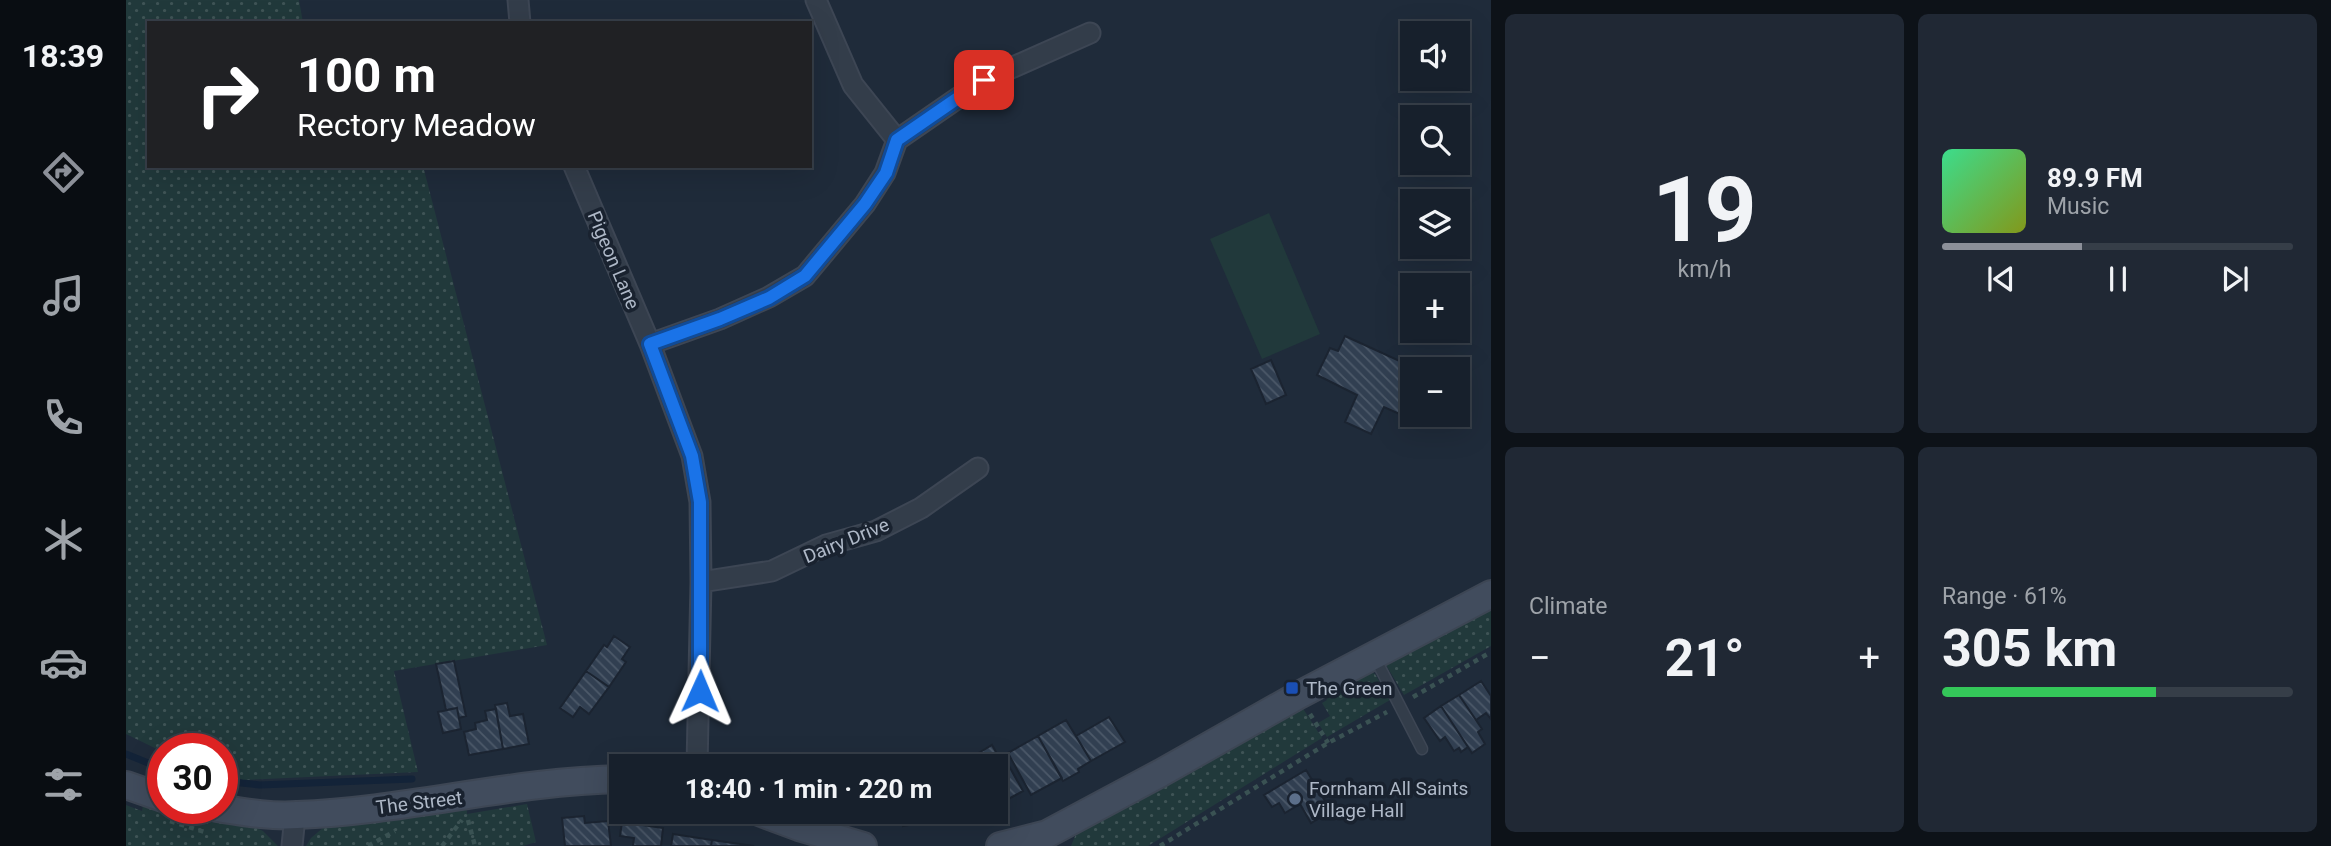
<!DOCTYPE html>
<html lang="en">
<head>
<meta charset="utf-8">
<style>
	body { margin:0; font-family:Roboto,sans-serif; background:#202834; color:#f1f3f6; height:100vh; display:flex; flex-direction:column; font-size:26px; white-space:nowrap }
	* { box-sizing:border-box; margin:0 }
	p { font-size:23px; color:#9ea3a9 }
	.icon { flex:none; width:38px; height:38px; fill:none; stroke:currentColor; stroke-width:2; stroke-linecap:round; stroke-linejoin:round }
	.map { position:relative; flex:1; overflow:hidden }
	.drawer { display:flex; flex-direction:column; gap:14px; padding:14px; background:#0d1218; width:840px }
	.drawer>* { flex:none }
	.guide { position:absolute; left:21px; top:21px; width:665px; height:147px; border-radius:0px; box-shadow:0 7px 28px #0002,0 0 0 2px #363e48; background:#202124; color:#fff; overflow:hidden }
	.controls { position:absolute; left:1274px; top:21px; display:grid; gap:14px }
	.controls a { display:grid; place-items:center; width:70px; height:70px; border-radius:0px; background:#17202c; box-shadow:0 7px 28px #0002,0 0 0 2px #363e48; font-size:35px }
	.speed { position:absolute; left:21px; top:733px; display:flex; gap:14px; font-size:35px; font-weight:700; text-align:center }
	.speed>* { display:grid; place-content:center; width:91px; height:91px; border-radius:50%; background:#17202c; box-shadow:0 7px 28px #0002,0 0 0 2px #363e48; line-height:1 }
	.speed .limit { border:10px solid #d22; background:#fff; color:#111 }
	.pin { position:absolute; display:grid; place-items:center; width:60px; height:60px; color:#fff; margin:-30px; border-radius:14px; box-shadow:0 4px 10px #0006 }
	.me { position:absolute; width:77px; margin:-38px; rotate:1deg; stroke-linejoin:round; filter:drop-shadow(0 0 5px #0008) }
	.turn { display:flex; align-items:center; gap:24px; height:147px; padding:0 35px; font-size:32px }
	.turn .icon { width:91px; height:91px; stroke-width:2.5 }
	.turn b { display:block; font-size:49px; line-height:60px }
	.big { font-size:52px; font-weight:700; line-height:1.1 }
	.drawer .widget { flex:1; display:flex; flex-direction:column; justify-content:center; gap:10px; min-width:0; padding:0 24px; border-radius:10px; background:#202834 }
	.drawer .dial { align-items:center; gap:0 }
	.dial b { font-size:91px; line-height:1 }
	.song { display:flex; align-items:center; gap:21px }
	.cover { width:84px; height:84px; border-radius:10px; background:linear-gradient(135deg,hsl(150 70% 55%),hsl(70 70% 35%)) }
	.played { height:7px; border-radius:4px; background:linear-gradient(90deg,#8c9099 40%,#363e48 40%) }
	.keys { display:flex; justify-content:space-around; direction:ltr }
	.heat { display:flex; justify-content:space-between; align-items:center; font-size:38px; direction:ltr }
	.charge { height:10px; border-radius:5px; background:linear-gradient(90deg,#34c759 61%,#363e48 0) }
	.drawer .tiles { flex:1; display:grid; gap:14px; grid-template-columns:repeat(2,1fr) }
	.trip { position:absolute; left:483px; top:754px; width:399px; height:70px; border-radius:0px; background:#17202c; box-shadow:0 7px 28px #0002,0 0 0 2px #363e48; font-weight:700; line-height:70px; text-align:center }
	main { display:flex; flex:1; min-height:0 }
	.tab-bar { display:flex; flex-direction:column; width:126px; justify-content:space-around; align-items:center; background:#090d12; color:#9ea3a9 }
	.tab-bar .icon { width:49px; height:49px }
	.tab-bar .active { color:#8c9099 }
	.tab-bar b { font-size:32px; color:#f1f3f6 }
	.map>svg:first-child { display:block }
	.grass { fill:url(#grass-dots) }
	.garden { fill:#21393b }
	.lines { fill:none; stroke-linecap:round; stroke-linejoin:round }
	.stream { stroke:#132338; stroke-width:7 }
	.building { fill:url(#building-back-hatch); stroke:#1b2431; stroke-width:2 }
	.service-casing { stroke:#3d4654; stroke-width:13 }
	.minor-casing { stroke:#3d4654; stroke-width:23 }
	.secondary-casing { stroke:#3d4654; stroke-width:30 }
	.path { stroke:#3a5253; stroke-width:4.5; stroke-dasharray:5 5; stroke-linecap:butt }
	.service { stroke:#333d4a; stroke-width:10 }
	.minor { stroke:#333d4a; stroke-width:19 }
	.secondary { stroke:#414c5d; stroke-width:26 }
	.route-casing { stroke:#114b97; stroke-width:18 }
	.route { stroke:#1a73e8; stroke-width:12 }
	.transit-dot { fill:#1a4fb4; stroke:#19222f; stroke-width:2.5 }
	.service-dot { fill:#5c6f8a; stroke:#19222f; stroke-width:2.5 }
	.labels { text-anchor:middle; stroke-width:7; stroke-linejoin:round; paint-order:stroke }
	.street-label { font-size:19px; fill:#aeb8c7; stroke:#19222f }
	.poi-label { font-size:19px; fill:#aeb8c7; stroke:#19222f; text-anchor:start }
</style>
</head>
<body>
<main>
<nav class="tab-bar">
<b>18:39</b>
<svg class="icon active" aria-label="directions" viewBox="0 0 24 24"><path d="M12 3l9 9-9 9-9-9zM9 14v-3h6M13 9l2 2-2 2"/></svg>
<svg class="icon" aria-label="music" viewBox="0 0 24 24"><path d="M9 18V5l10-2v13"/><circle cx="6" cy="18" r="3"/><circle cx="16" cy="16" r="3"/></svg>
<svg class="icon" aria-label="phone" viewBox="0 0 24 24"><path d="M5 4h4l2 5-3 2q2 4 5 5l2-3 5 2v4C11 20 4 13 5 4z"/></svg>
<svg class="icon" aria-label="climate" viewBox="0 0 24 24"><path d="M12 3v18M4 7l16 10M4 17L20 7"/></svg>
<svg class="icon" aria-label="car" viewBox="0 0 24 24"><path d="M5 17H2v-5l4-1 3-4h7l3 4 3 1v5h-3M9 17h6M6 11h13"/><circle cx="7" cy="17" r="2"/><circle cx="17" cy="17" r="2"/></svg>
<svg class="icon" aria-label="filters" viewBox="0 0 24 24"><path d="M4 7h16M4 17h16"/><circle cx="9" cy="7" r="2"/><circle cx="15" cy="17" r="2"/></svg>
</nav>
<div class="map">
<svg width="1365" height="846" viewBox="0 0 1365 846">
	<defs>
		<pattern id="grass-dots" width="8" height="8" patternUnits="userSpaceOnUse" patternTransform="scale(1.75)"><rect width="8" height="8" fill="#21393b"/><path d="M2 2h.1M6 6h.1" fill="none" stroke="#3f5456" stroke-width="1.8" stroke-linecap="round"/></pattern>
		<pattern id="building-back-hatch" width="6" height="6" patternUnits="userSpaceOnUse" patternTransform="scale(1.75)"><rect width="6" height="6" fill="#313f51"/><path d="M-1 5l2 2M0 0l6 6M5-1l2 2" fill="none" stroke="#4c5969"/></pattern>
	</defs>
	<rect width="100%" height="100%" fill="#1f2b3a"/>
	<!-- grass -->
	<path class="grass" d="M 0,0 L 173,0 L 177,23 L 23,23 L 23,166 L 297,166 L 421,645 L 268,671 L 292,772 L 117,780 L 96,772 L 96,749 L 37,749 L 37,752 L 0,734 Z
		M 1365,604 L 1365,646 L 1278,695 L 1260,665 L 1262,661 Z
		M 1243,671 L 1249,674 L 1264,700 L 1201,737 L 1192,723 L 1204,716 L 1196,703 L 1201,700 L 1199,695 Z
		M 1176,707 L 1196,738 L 1022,846 L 945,846 L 950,834 L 962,825 Z
		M 19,792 L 37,808 L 91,808 L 137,831 L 152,846 L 0,846 L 0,805 L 16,811 Z
		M 340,796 L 341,814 L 401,804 L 410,842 L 397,846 L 180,846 L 185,838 L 198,827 Z"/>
	<!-- garden -->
	<path class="garden" d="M 1143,213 L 1194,334 L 1136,359 L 1084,239 Z"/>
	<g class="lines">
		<!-- stream -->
		<path class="stream" d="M 0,754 L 37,769
			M 96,781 L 134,785 L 286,779"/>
	</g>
	<!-- building -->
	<path class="building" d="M 1219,336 L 1289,368 L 1286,369 L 1283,382 L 1286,383 L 1286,415 L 1290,415 L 1287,420 L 1258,407 L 1245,434 L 1219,422 L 1231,395 L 1191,375 L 1204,348 L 1212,351 Z
		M 1145,360 L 1160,395 L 1140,404 L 1125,369 Z
		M 488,636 L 504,647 L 496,659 L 500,662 L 483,687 L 460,671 L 478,645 L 481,647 Z
		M 328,661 L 340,716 L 333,718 L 331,708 L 320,710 L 310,664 Z
		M 460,671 L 483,687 L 463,714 L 454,707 L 447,717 L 434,708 Z
		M 1355,681 L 1365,696 L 1365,719 L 1360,713 L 1350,720 L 1333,695 Z
		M 1333,695 L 1356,729 L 1352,732 L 1359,744 L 1346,753 L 1315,706 Z
		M 381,703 L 384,716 L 397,714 L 403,744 L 377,749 L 369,705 Z
		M 1315,706 L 1342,747 L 1335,752 L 1333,748 L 1328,751 L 1319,737 L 1314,741 L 1298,718 Z
		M 331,708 L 335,729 L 317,733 L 312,712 Z
		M 370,709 L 377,749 L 343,755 L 338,732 L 350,729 L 349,723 L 361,720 L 359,711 Z
		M 983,717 L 999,742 L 965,761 L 950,736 Z
		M 940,720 L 965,761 L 952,769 L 953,772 L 937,781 L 912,736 Z
		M 912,736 L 936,778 L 905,795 L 882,753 Z
		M 866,745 L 875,761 L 879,759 L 897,791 L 877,802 L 870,789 L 870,766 L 858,766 L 851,754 Z
		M 665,753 L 677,760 L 673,766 L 657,766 Z
		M 1180,770 L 1205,811 L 1185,823 L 1174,804 L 1159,813 L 1153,803 L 1146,807 L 1138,795 Z
		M 870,797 L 873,812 L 831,821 L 829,812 L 870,812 Z
		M 774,812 L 825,812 L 826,817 L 777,826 Z
		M 458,816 L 459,823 L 482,821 L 485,846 L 439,846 L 436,818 Z
		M 496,822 L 537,828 L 535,846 L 507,846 L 508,838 L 494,836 Z
		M 547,834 L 586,840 L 585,846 L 545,846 Z
		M 586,840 L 628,846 L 585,846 Z"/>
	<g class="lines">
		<defs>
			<path id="service" d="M 1248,656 L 1296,749"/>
			<path id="minor" d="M 392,0 L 394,23
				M 690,0 L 727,85 L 771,140
				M 448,166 L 524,344 L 566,456 L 574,502 L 575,582 L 571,766
				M 524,344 L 594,319 L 643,297 L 679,276 L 739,204 L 759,173 L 771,140 L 858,80 L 964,33
				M 575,582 L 646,571 L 700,545 L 750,531 L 795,508 L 852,468
				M 166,846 L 169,816"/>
			<path id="secondary" d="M 0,785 L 37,798
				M 91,808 C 117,812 145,817 171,815 C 280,811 386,781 495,779
				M 633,812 L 673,827 L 737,846
				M 874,846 L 921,834 L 1035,773 L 1173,695 L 1365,594"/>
		</defs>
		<!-- service casing -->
		<use href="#service" class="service-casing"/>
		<!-- minor casing -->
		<use href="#minor" class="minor-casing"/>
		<!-- secondary casing -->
		<use href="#secondary" class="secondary-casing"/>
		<!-- path -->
		<path class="path" d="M 1287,697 L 1365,652
			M 1184,714 L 1202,743
			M 342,820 L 349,846
			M 44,821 L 82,833
			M 242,846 L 269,831
			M 316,846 L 336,820
			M 1034,846 L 1202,743 L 1261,712"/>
		<!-- service -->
		<use href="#service" class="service"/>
		<!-- minor -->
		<use href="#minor" class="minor"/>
		<!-- secondary -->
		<use href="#secondary" class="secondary"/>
	</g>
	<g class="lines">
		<defs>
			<path id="route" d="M 574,691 L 574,502 L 566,456 L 524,344 L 594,319 L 643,298 L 679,276 L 739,204 L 760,173 L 771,140 L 858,80"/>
		</defs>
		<!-- route casing -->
		<use href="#route" class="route-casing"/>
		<!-- route -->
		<use href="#route" class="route"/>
	</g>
	<!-- markers -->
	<rect class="transit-dot" x="1159" y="681" width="14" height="14" rx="3.5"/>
	<circle class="service-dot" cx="1169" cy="799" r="7"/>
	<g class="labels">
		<!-- street labels -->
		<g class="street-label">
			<text transform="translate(488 260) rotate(67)" y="7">Pigeon Lane</text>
			<text transform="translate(720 540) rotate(-22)" y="7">Dairy Drive</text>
			<text transform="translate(293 802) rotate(-7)" y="7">The Street</text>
		</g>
		<!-- poi labels -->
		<g class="poi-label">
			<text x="1180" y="695">The Green</text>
			<text x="1183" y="795">Fornham All Saints<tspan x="1183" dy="22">Village Hall</tspan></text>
		</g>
	</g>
</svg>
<div class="controls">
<a><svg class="icon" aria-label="sound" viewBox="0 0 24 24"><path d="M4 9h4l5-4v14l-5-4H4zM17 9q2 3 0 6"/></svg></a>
<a><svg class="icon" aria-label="search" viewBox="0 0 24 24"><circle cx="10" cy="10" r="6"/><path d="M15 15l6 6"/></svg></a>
<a><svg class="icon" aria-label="layers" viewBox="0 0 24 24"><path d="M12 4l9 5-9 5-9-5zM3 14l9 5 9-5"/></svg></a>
<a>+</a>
<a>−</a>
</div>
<div class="speed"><div class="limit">30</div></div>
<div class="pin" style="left:858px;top:80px;background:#d93025"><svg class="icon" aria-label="arrive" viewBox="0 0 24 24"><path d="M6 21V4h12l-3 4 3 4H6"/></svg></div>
<svg class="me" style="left:574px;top:691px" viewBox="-20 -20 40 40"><path d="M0-17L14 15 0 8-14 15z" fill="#1a73e8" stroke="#fff" stroke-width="4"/></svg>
<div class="trip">18:40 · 1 min · 220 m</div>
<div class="guide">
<div class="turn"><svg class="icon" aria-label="right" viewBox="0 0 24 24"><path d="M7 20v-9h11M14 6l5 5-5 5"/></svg><div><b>100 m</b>Rectory Meadow</div></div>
</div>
</div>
<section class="drawer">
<div class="tiles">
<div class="widget dial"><b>19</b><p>km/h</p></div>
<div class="widget">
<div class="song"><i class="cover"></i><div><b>89.9 FM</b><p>Music</p></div></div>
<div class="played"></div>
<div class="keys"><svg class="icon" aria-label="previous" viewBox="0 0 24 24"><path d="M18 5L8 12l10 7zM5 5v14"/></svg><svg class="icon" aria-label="pause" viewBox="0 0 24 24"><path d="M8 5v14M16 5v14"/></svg><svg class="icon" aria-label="next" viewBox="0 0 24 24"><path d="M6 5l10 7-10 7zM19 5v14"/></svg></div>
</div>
<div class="widget"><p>Climate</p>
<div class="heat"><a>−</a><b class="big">21°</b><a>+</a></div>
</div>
<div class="widget"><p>Range · 61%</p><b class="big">305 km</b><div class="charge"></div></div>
</div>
</section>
</main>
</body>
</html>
